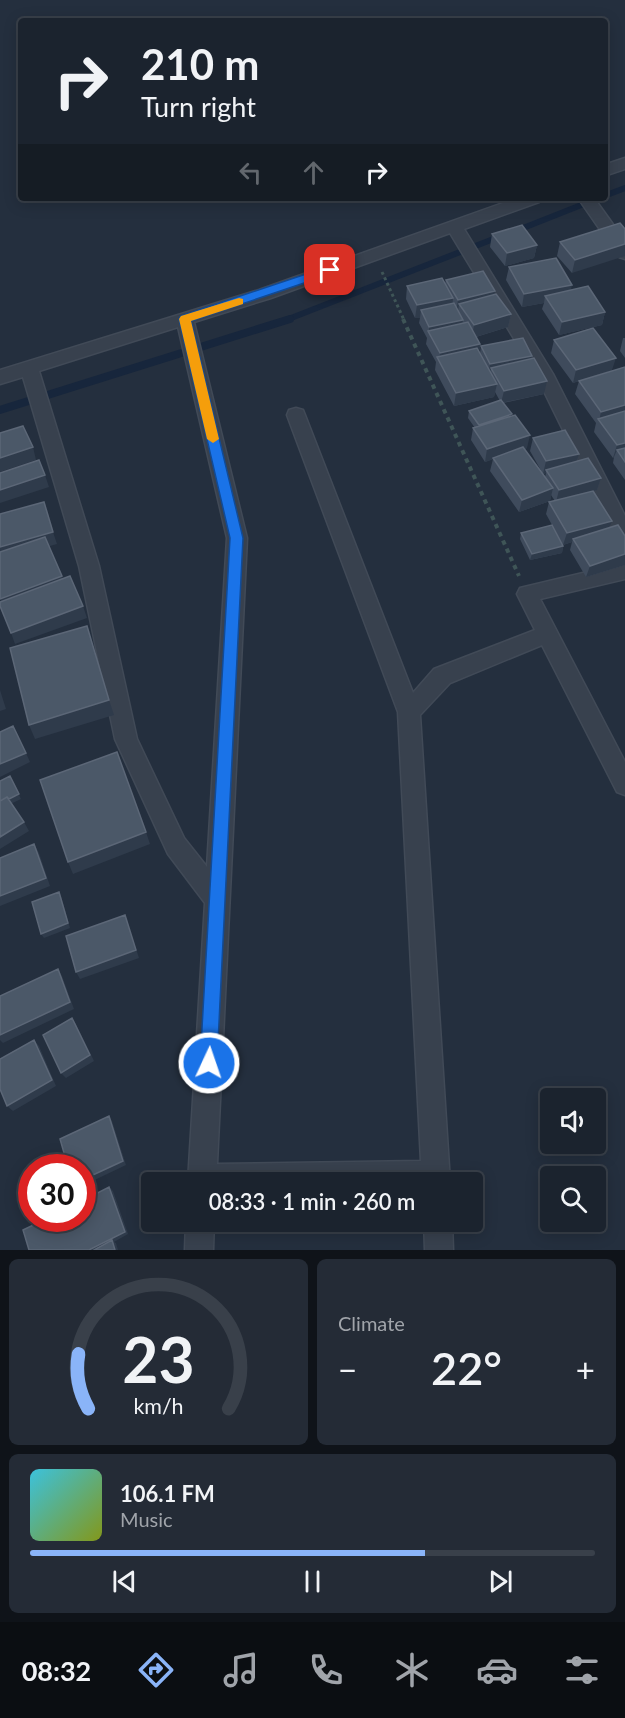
<!DOCTYPE html>
<html lang="en">
<head>
<meta charset="utf-8">
<style>
	body { margin:0; font-family:Lato,sans-serif; background:#242b36; color:#f1f3f6; height:100vh; display:flex; flex-direction:column; font-size:22px; white-space:nowrap }
	* { box-sizing:border-box; margin:0 }
	p { font-size:20px; color:#a0a4aa }
	.icon { flex:none; width:33px; height:33px; fill:none; stroke:currentColor; stroke-width:2; stroke-linecap:round; stroke-linejoin:round }
	.map { position:relative; height:1250px; overflow:hidden }
	.details { display:flex; flex-direction:column; gap:9px; padding:9px; background:#0f1319; flex:1 }
	.details>* { flex:none }
	.top-card { position:absolute; left:18px; top:18px; width:590px; height:183px; border-radius:6px; box-shadow:0 3px 15px #0003,0 0 0 2px #39404a; background:#1b232e; color:#f1f3f6; overflow:hidden }
	.fabs { position:absolute; left:540px; top:1088px; display:grid; gap:12px }
	.fabs a { display:grid; place-items:center; width:66px; height:66px; border-radius:6px; background:#1b232e; box-shadow:0 3px 15px #0003,0 0 0 2px #39404a; font-size:30px }
	.speed { position:absolute; left:18px; top:1154px; display:flex; gap:12px; font-size:30px; font-weight:700; text-align:center }
	.speed>* { display:grid; place-content:center; width:78px; height:78px; border-radius:50%; background:#1b232e; box-shadow:0 3px 15px #0003,0 0 0 2px #39404a; line-height:1 }
	.speed .limit { border:9px solid #d22; background:#fff; color:#111 }
	.pin { position:absolute; display:grid; place-items:center; width:51px; height:51px; color:#fff; margin:-26px; border-radius:12px; box-shadow:0 3px 9px #0006 }
	.me { position:absolute; width:66px; margin:-33px; rotate:3deg; stroke-linejoin:round; filter:drop-shadow(0 0 4px #0008) }
	.turn { display:flex; align-items:center; gap:21px; height:126px; padding:0 24px; font-size:27px }
	.turn .icon { width:78px; height:78px; stroke-width:2.5 }
	.turn b { display:block; font-size:42px; line-height:51px }
	.lanes { display:flex; align-items:center; height:57px; padding:0 24px; background:#0003; justify-content:center; gap:30px; direction:ltr }
	.lanes .off { opacity:.35 }
	.big { font-size:45px; font-weight:600; line-height:1.1 }
	.details .card { flex:1; display:flex; flex-direction:column; justify-content:center; gap:9px; min-width:0; padding:0 21px; border-radius:9px; background:#242b36 }
	.details .dial { align-items:center; gap:0 }
	.dial svg { height:156px; overflow:visible; fill:none; stroke:#39404a; stroke-width:7; stroke-linecap:round; text-anchor:middle }
	.dial text { fill:#f1f3f6; stroke:none }
	.song { display:flex; align-items:center; gap:18px }
	.cover { width:72px; height:72px; border-radius:9px; background:linear-gradient(135deg,hsl(190 70% 55%),hsl(70 70% 35%)) }
	.played { height:6px; border-radius:3px; background:linear-gradient(90deg,#8ab4f8 70%,#39404a 70%) }
	.keys { display:flex; justify-content:space-around; direction:ltr }
	.heat { display:flex; justify-content:space-between; align-items:center; font-size:33px; direction:ltr }
	.details .tiles { flex:1; display:grid; gap:9px; grid-template-columns:1fr 1fr }
	.card:last-child { grid-column:span 2 }
	.trip { position:absolute; left:141px; top:1172px; width:342px; height:60px; border-radius:6px; background:#1b232e; box-shadow:0 3px 15px #0003,0 0 0 2px #39404a; font-weight:600; line-height:60px; text-align:center }
	.dock { display:flex; height:96px; justify-content:space-around; align-items:center; background:#0b0e12; color:#a0a4aa }
	.dock .icon { width:42px; height:42px }
	.dock .on { color:#8ab4f8 }
	.dock b { font-size:27px; color:#f1f3f6 }
	.map>svg:first-child { display:block }
	.lines { fill:none; stroke-linecap:round; stroke-linejoin:round }
	.stream-far1 { stroke:#17263c; stroke-width:6 }
	.stream { stroke:#17263c; stroke-width:8 }
	.minor-casing { stroke:#414a57; stroke-width:3 }
	.path-far1 { stroke:#3f5557; stroke-width:3; stroke-dasharray:3 3; stroke-linecap:butt }
	.path { stroke:#3f5557; stroke-width:4; stroke-dasharray:4.5 4.5; stroke-linecap:butt }
	.minor { fill:#38414e; fill-rule:evenodd }
	.wall { fill:#3f4b5c }
	.shaded-wall { fill:#2f3b4b }
	.building { fill:#4b5868; stroke:#5c6777; stroke-width:1.5 }
	.route { fill:#1a73e8; stroke:#114b97; stroke-width:1.5 }
	.slow { fill:#f59e0b }
</style>
</head>
<body>
<div class="map">
<svg width="625" height="1250" viewBox="0 0 625 1250">
	<rect width="100%" height="100%" fill="#242f3e"/>
	<g class="lines">
		<!-- stream-far1 -->
		<path class="stream-far1" d="M 604,196 L 625,188
			M 513,232 L 599,198
			M 286,320 L 501,236"/>
		<!-- stream -->
		<path class="stream" d="M 0,410 L 290,319"/>
		<defs>
			<path id="minor" d="M 625,158 L 625,169 L 604,176 L 604,165 Z
				M 517,198 L 541,198 L 539,202 L 464,229 L 553,374 L 625,516 L 625,544 L 618,542 L 536,375 L 450,233 L 271,298 L 194,322 L 247,538 L 217,1164 L 421,1161 L 398,712 L 287,415 L 289,410 L 296,408 L 303,410 L 305,415 L 413,693 L 434,669 L 535,630 L 517,594 L 520,588 L 625,563 L 625,579 L 540,599 L 625,762 L 625,795 L 617,792 L 542,645 L 450,683 L 420,715 L 450,1182 L 188,1182 L 205,903 L 168,854 L 115,739 L 79,566 L 23,377 L 0,384 L 0,370 L 259,290 ZM 178,327 L 227,538 L 207,867 L 184,838 L 137,739 L 99,566 L 39,371 Z
				M 578,198 L 594,198 L 625,241 L 625,259 L 619,257 Z
				M 186,1221 L 214,1221 L 213,1250 L 185,1250 Z
				M 424,1221 L 452,1221 L 453,1250 L 425,1250 Z"/>
		</defs>
		<!-- minor casing -->
		<use href="#minor" class="minor-casing"/>
		<!-- path-far1 -->
		<path class="path-far1" d="M 382,272 L 404,320"/>
		<!-- path -->
		<path class="path" d="M 403,319 L 519,576"/>
		<!-- minor -->
		<use href="#minor" class="minor"/>
	</g>
	<!-- wall -->
	<path class="wall" d="M 620,223 L 572,273 L 557,256 L 560,242 Z
		M 492,234 L 537,245 L 534,258 L 505,266 L 490,247 Z
		M 509,267 L 571,290 L 605,312 L 602,325 L 559,335 L 542,309 L 544,303 L 522,307 L 506,280 Z
		M 446,280 L 495,294 L 511,314 L 508,327 L 476,337 L 480,344 L 479,352 L 480,353 L 481,346 L 532,356 L 532,359 L 544,394 L 503,403 L 512,414 L 511,416 L 527,448 L 524,449 L 545,477 L 546,473 L 543,474 L 530,451 L 533,438 L 579,454 L 576,462 L 601,478 L 597,490 L 593,491 L 609,528 L 625,536 L 625,565 L 586,577 L 570,550 L 572,542 L 563,545 L 546,514 L 549,502 L 555,501 L 551,495 L 550,501 L 519,512 L 490,471 L 493,459 L 485,462 L 471,440 L 473,428 L 475,428 L 468,418 L 469,411 L 500,401 L 495,392 L 494,397 L 454,406 L 435,370 L 436,362 L 426,344 L 427,338 L 419,323 L 420,318 L 415,318 L 406,299 L 407,286 L 445,283 Z
		M 623,338 L 625,338 L 625,358 L 620,351 Z
		M 554,340 L 612,370 L 573,383 L 551,353 Z
		M 625,367 L 625,480 L 613,463 L 614,457 L 613,458 L 594,432 L 596,423 L 575,394 L 579,381 Z
		M 521,533 L 563,546 L 562,553 L 530,560 L 520,539 Z"/>
	<!-- shaded-wall -->
	<path class="shaded-wall" d="M 625,244 L 625,256 L 572,273 L 575,260 Z
		M 537,245 L 534,258 L 505,266 L 507,253 Z
		M 572,285 L 569,298 L 545,296 L 544,303 L 522,307 L 524,294 Z
		M 495,291 L 493,304 L 459,304 L 458,312 L 456,313 L 458,300 Z
		M 453,298 L 452,311 L 421,310 L 420,318 L 415,318 L 417,305 Z
		M 605,312 L 602,325 L 559,335 L 562,322 Z
		M 511,314 L 508,327 L 472,338 L 474,325 Z
		M 463,320 L 461,333 L 429,333 L 429,327 Z
		M 480,344 L 478,357 L 439,361 L 440,353 Z
		M 532,356 L 530,368 L 491,368 L 490,377 L 488,377 L 490,364 Z
		M 616,358 L 612,370 L 573,383 L 576,370 Z
		M 547,381 L 544,394 L 501,403 L 504,391 Z
		M 497,384 L 494,397 L 454,406 L 456,393 Z
		M 625,405 L 625,416 L 599,421 L 601,412 Z
		M 530,435 L 527,448 L 485,462 L 487,449 Z
		M 625,443 L 625,454 L 617,450 L 614,457 L 613,458 L 617,445 Z
		M 33,447 L 36,460 L 0,472 L 0,458 Z
		M 579,454 L 575,466 L 546,470 L 546,473 L 543,474 L 546,461 Z
		M 45,475 L 49,487 L 0,503 L 0,490 Z
		M 601,478 L 597,490 L 556,502 L 559,490 Z
		M 553,488 L 550,501 L 519,512 L 522,500 Z
		M 612,521 L 607,533 L 573,539 L 572,542 L 563,545 L 567,533 Z
		M 53,532 L 57,544 L 0,560 L 0,547 Z
		M 563,546 L 562,553 L 530,560 L 532,554 Z
		M 625,554 L 625,565 L 586,577 L 590,566 Z
		M 62,576 L 65,588 L 5,610 L 0,599 Z
		M 83,606 L 87,618 L 15,644 L 11,633 Z
		M 0,690 L 6,709 L 0,711 Z
		M 109,700 L 114,715 L 35,739 L 29,725 Z
		M 26,753 L 30,762 L 0,777 L 0,764 Z
		M 10,776 L 21,799 L 0,809 L 0,803 Z
		M 24,822 L 29,831 L 0,849 L 0,837 Z
		M 146,832 L 150,844 L 73,874 L 68,862 Z
		M 34,844 L 39,853 L 50,886 L 0,906 L 0,896 Z
		M 59,892 L 61,896 L 70,928 L 44,938 L 41,934 Z
		M 125,915 L 139,958 L 80,979 L 76,972 Z
		M 58,969 L 62,976 L 74,1009 L 3,1043 L 0,1040 L 0,1035 Z
		M 72,1018 L 76,1024 L 94,1061 L 66,1078 L 61,1073 Z
		M 34,1040 L 39,1046 L 56,1086 L 13,1111 L 7,1106 Z
		M 109,1116 L 112,1121 L 126,1165 L 82,1186 L 82,1180 Z
		M 109,1187 L 113,1191 L 128,1234 L 114,1242 L 116,1243 L 118,1250 L 89,1250 Z"/>
	<!-- building -->
	<path class="building" d="M 620,223 L 625,229 L 625,244 L 575,260 L 560,242 Z
		M 522,225 L 537,245 L 507,253 L 492,234 Z
		M 556,258 L 572,285 L 524,294 L 509,267 Z
		M 483,271 L 495,291 L 458,300 L 446,280 Z
		M 442,278 L 453,298 L 417,305 L 407,286 Z
		M 588,286 L 605,312 L 562,322 L 545,296 Z
		M 496,294 L 511,314 L 474,325 L 459,304 Z
		M 454,303 L 463,320 L 429,327 L 421,310 Z
		M 468,322 L 480,344 L 440,353 L 428,331 Z
		M 593,328 L 616,358 L 576,370 L 554,340 Z
		M 523,338 L 532,356 L 490,364 L 481,346 Z
		M 477,348 L 497,384 L 456,393 L 437,357 Z
		M 534,358 L 547,381 L 504,391 L 491,368 Z
		M 625,367 L 625,405 L 601,412 L 579,381 Z
		M 501,400 L 512,414 L 479,425 L 469,411 Z
		M 625,411 L 625,443 L 617,445 L 598,419 Z
		M 515,415 L 530,435 L 487,449 L 473,428 Z
		M 23,426 L 33,447 L 0,458 L 0,433 Z
		M 565,430 L 579,454 L 546,461 L 533,438 Z
		M 523,447 L 553,488 L 522,500 L 493,458 Z
		M 625,448 L 625,462 L 617,450 Z
		M 588,458 L 601,478 L 559,490 L 546,470 Z
		M 39,460 L 45,475 L 0,490 L 0,473 Z
		M 593,491 L 612,521 L 567,533 L 549,502 Z
		M 44,502 L 53,532 L 0,547 L 0,514 Z
		M 552,525 L 563,546 L 532,554 L 521,533 Z
		M 618,525 L 625,536 L 625,554 L 590,566 L 573,539 Z
		M 45,537 L 62,576 L 0,599 L 0,552 Z
		M 70,576 L 83,606 L 11,633 L 0,606 L 0,602 Z
		M 87,626 L 109,700 L 29,725 L 10,648 Z
		M 13,726 L 26,753 L 0,764 L 0,732 Z
		M 117,752 L 146,832 L 68,862 L 40,780 Z
		M 10,776 L 19,794 L 9,799 L 7,797 L 0,801 L 0,781 Z
		M 7,797 L 24,822 L 0,837 L 0,801 Z
		M 34,844 L 46,878 L 0,896 L 0,858 Z
		M 59,892 L 68,923 L 41,934 L 32,902 Z
		M 125,915 L 136,950 L 76,972 L 66,936 Z
		M 58,969 L 70,1002 L 0,1035 L 0,996 Z
		M 72,1018 L 90,1055 L 61,1073 L 43,1035 Z
		M 34,1040 L 52,1080 L 7,1106 L 0,1089 L 0,1059 Z
		M 109,1116 L 123,1161 L 82,1180 L 82,1167 L 68,1167 L 60,1139 Z
		M 109,1187 L 125,1232 L 89,1250 L 29,1250 L 23,1230 L 48,1218 L 82,1218 L 82,1201 Z
		M 112,1240 L 115,1250 L 94,1250 Z"/>
	<!-- route -->
	<path class="route" d="M 330,266 L 336,270 L 334,273 L 191,321 L 243,538 L 217,1063 L 215,1069 L 209,1071 L 203,1069 L 200,1063 L 230,538 L 179,319 L 181,316 Z"/>
	<!-- slow -->
	<path class="slow" d="M 239,298 L 243,299 L 243,304 L 191,321 L 219,439 L 213,443 L 207,439 L 179,319 L 181,316 Z"/>
</svg>
<div class="fabs">
<a><svg class="icon" aria-label="sound" viewBox="0 0 24 24"><path d="M4 9h4l5-4v14l-5-4H4zM17 9q2 3 0 6"/></svg></a>
<a><svg class="icon" aria-label="search" viewBox="0 0 24 24"><circle cx="10" cy="10" r="6"/><path d="M15 15l6 6"/></svg></a>
</div>
<div class="speed"><div class="limit">30</div></div>
<div class="pin" style="left:330px;top:270px;background:#d93025"><svg class="icon" aria-label="arrive" viewBox="0 0 24 24"><path d="M6 21V4h12l-3 4 3 4H6"/></svg></div>
<svg class="me" style="left:209px;top:1063px" viewBox="-20 -20 40 40"><circle r="17" fill="#1a73e8" stroke="#fff" stroke-width="3"/><path d="M0-11L8 9 0 5-8 9z" fill="#fff"/></svg>
<div class="trip">08:33 · 1 min · 260 m</div>
<div class="top-card">
<div class="turn"><svg class="icon" aria-label="right" viewBox="0 0 24 24"><path d="M7 20v-9h11M14 6l5 5-5 5"/></svg><div><b>210 m</b>Turn right</div></div>
<div class="lanes"><svg class="icon off" aria-label="left" viewBox="0 0 24 24"><path d="M17 20v-9H6M10 6l-5 5 5 5"/></svg><svg class="icon off" aria-label="ahead" viewBox="0 0 24 24"><path d="M12 20V5M6 11l6-6 6 6"/></svg><svg class="icon" aria-label="right" viewBox="0 0 24 24"><path d="M7 20v-9h11M14 6l5 5-5 5"/></svg></div>
</div>
</div>
<section class="details">
<div class="tiles">
<div class="card dial"><svg viewBox="0 0 100 80">
<path d="M14 69A42 42 0 1 1 86 69"/>
<path d="M14 69A42 42 0 0 1 9 41" stroke="#8ab4f8"/>
<text x="50" y="56" font-size="32" font-weight="700">23</text>
<text x="50" y="72" font-size="11">km/h</text>
</svg></div>
<div class="card"><p>Climate</p>
<div class="heat"><a>−</a><b class="big">22°</b><a>+</a></div>
</div>
<div class="card">
<div class="song"><i class="cover"></i><div><b>106.1 FM</b><p>Music</p></div></div>
<div class="played"></div>
<div class="keys"><svg class="icon" aria-label="previous" viewBox="0 0 24 24"><path d="M18 5L8 12l10 7zM5 5v14"/></svg><svg class="icon" aria-label="pause" viewBox="0 0 24 24"><path d="M8 5v14M16 5v14"/></svg><svg class="icon" aria-label="next" viewBox="0 0 24 24"><path d="M6 5l10 7-10 7zM19 5v14"/></svg></div>
</div>
</div>
</section>
<nav class="dock">
<b>08:32</b>
<svg class="icon on" aria-label="directions" viewBox="0 0 24 24"><path d="M12 3l9 9-9 9-9-9zM9 14v-3h6M13 9l2 2-2 2"/></svg>
<svg class="icon" aria-label="music" viewBox="0 0 24 24"><path d="M9 18V5l10-2v13"/><circle cx="6" cy="18" r="3"/><circle cx="16" cy="16" r="3"/></svg>
<svg class="icon" aria-label="phone" viewBox="0 0 24 24"><path d="M5 4h4l2 5-3 2q2 4 5 5l2-3 5 2v4C11 20 4 13 5 4z"/></svg>
<svg class="icon" aria-label="climate" viewBox="0 0 24 24"><path d="M12 3v18M4 7l16 10M4 17L20 7"/></svg>
<svg class="icon" aria-label="car" viewBox="0 0 24 24"><path d="M5 17H2v-5l4-1 3-4h7l3 4 3 1v5h-3M9 17h6M6 11h13"/><circle cx="7" cy="17" r="2"/><circle cx="17" cy="17" r="2"/></svg>
<svg class="icon" aria-label="filters" viewBox="0 0 24 24"><path d="M4 7h16M4 17h16"/><circle cx="9" cy="7" r="2"/><circle cx="15" cy="17" r="2"/></svg>
</nav>
</body>
</html>
